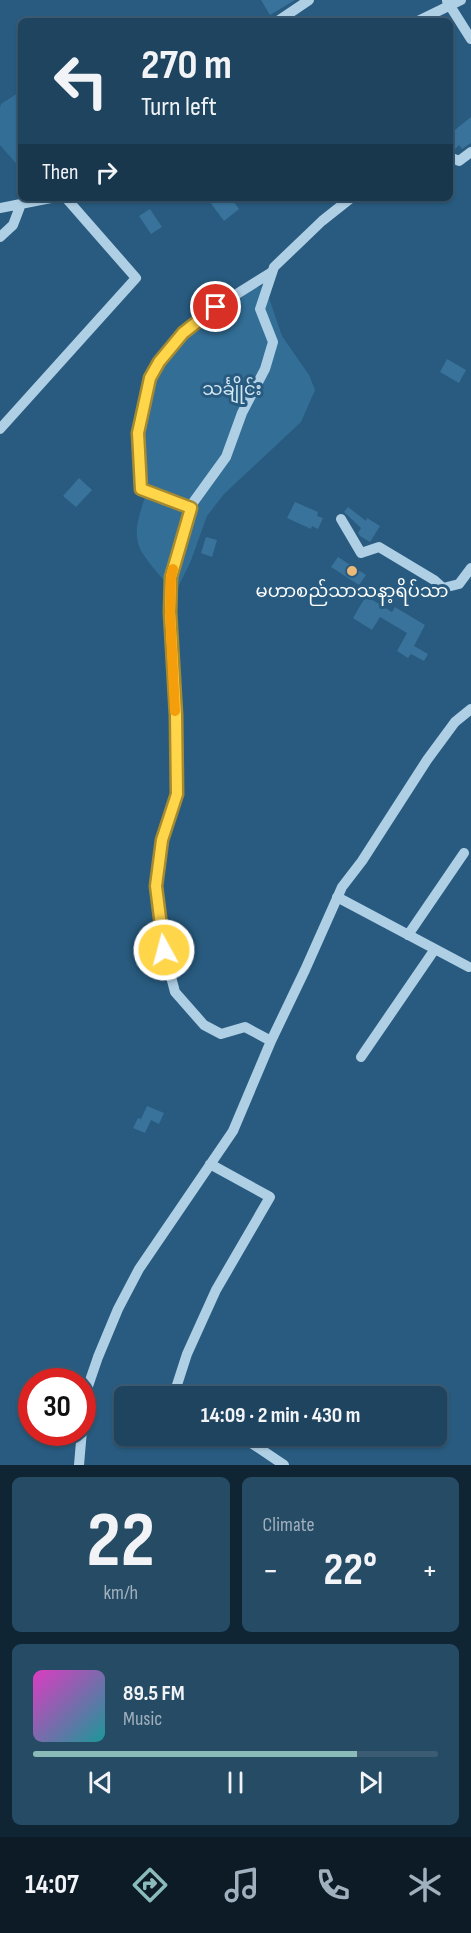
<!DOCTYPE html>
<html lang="en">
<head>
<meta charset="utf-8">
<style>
	body { margin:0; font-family:"Sofia Sans Condensed","Noto Sans Myanmar",sans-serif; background:#264b65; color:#f1f3f6; height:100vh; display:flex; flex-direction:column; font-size:22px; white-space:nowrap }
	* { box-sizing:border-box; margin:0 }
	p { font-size:20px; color:#a1b0bd }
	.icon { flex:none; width:33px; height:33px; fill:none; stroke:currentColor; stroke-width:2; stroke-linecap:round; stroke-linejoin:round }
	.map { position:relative; height:1465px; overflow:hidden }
	.side { display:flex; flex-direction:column; gap:12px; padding:12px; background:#102534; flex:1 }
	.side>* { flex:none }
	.hud { position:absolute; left:18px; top:18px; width:435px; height:183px; border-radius:9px; box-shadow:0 2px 4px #0004,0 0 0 2px #3c5c74; background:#1e445f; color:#f1f3f6; overflow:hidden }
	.speed { position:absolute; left:18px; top:1368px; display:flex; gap:12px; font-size:30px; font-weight:700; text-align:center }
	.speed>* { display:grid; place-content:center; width:78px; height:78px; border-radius:50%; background:#1e445f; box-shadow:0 2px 4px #0004,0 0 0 2px #3c5c74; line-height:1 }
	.speed .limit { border:9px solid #d22; background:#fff; color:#111 }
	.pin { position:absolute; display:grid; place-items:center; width:51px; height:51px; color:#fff; margin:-26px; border:3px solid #fff; border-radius:50%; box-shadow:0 2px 6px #0007 }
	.me { position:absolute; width:66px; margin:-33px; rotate:353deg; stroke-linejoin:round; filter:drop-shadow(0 0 4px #0008) }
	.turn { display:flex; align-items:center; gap:21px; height:126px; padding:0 24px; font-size:27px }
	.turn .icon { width:78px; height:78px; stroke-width:2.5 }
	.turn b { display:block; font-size:42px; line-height:51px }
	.then { display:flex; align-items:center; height:57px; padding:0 24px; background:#0003; gap:12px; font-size:22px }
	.big { font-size:45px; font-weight:700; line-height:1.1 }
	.side .widget { flex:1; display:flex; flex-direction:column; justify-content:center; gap:9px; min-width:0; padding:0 21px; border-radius:9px; background:#264b65 }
	.side .dial { align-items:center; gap:0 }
	.dial b { font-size:78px; line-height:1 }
	.song { display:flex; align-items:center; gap:18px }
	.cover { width:72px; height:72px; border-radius:9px; background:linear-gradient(135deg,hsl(310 70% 55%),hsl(180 70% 35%)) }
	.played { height:6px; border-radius:3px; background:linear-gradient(90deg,#8bbbb9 80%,#3c5c74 80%) }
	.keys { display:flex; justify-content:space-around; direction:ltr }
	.heat { display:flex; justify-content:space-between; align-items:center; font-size:33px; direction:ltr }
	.side .tiles { flex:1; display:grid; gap:12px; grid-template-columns:1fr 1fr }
	.widget:last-child { grid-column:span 2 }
	.trip { position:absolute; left:114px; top:1386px; width:333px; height:60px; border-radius:9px; background:#1e445f; box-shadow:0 2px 4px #0004,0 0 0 2px #3c5c74; font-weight:700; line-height:60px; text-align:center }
	.tab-bar { display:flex; height:96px; justify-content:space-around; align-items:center; background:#0c1b26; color:#a1b0bd }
	.tab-bar .icon { width:42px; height:42px }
	.tab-bar .on { color:#8bbbb9 }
	.tab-bar b { font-size:27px; color:#f1f3f6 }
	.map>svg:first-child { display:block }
	.green { fill:#336e96 }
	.building { fill:#39739b }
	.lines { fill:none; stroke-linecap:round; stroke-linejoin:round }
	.minor { stroke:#afcfe5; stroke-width:10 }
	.route-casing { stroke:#a68a30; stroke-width:15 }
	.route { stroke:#ffd54a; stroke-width:10 }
	.slow { stroke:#f59e0b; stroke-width:10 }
	.poi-dot { fill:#ecb976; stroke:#285b7f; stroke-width:2 }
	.labels { text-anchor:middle; stroke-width:6; stroke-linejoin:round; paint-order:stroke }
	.park-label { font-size:18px; fill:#d2e7f4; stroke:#285b7f }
	.poi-label { font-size:18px; fill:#fff; stroke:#285b7f }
</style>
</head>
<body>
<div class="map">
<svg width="471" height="1465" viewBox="0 0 471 1465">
	<rect width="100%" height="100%" fill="#285b7f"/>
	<!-- green -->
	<path class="green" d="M 21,91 L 21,169 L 0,145 L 0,107 L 1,104 Z
		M 265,286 L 282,336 L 309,375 L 315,390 L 301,422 L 224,494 L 207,516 L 190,563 L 175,593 C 167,583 142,557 139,546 C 132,526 143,508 147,489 C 150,470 140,449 142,430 C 148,370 176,338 225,306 C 238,298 249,288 265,286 Z"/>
	<!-- building -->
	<path class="building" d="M 261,0 L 295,0 L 270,15 Z
		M 471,117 L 471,143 L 462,149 L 459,145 L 454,150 L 450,150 L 450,134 Z
		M 207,198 L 231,198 L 239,209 L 224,221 Z
		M 150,209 L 162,227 L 151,234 L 139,216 Z
		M 447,359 L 466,370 L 459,383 L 440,372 Z
		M 79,478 L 92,490 L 76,507 L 63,496 Z
		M 295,502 L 318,512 L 317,516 L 323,518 L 318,529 L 312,526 L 311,529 L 287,518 Z
		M 348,507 L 366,521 L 367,518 L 380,526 L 370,542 L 360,536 L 358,533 L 361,528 L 344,512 Z
		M 206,537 L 217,540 L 212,557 L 201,553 Z
		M 338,557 L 366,575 L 359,585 L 331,567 Z
		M 366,596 L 392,612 L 395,607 L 425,625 L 414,646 L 428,654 L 424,661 L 411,654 L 408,658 L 397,651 L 407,633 L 380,617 L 372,630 L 353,618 Z
		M 147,1106 L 164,1113 L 159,1124 L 151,1120 L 145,1133 L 133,1128 L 138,1118 L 141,1119 Z"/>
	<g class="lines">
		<!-- minor -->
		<path class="minor" d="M 447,1 L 471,39
			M 278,21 L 309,0
			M 418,21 L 461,0
			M 450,157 L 459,161 L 471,152
			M 0,208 L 51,198
			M 0,237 L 13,225 L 21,204
			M 0,429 L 136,278 L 66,198
			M 191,508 L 141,489 L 138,433 L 140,417 L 150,378 L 159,362 L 183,333 L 216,307 L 272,272
			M 341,519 L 361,553 L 379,547 L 434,580 L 443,588 L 459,584 L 471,568
			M 337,897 L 469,967
			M 408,935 L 464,853
			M 271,1041 L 245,1027 L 221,1034 L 204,1025 L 175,992 L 164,950 L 156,886 L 162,840 L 177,794 L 175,715 L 170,612 L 171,577 L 192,504 L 226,457 L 242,413 L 265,369 L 273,342 L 260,309 L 274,267 L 322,221 L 351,198
			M 361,1057 L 435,949
			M 189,1396 L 176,1388 L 187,1354 L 216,1290 L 270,1197 L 210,1164
			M 241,1436 L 284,1465
			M 79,1465 L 85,1395 L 98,1357 L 118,1309 L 139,1269 L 233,1131 L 271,1041 L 305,970 L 342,887 L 362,861 L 427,760 L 455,722 L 471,709"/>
	</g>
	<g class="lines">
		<defs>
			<path id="route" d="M 164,950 L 156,886 L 162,840 L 177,794 L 176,715 L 170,612 L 171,577 L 191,508 L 141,489 L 138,433 L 150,378 L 159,362 L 183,333 L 216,307"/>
		</defs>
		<!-- route casing -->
		<use href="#route" class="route-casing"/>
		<!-- route -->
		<use href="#route" class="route"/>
		<!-- slow -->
		<path class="slow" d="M 173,569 L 171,577 L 170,612 L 175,711"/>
	</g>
	<!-- markers -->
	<circle class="poi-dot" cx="352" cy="571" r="6"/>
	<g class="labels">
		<!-- park labels -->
		<g class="park-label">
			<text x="232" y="395">သင်္ချိုင်း</text>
		</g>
		<!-- poi labels -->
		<g class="poi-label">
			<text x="352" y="597">မဟာစည်သာသနာ့ရိပ်သာ</text>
		</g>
	</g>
</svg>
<div class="speed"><div class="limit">30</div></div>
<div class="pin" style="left:216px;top:307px;background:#d93025"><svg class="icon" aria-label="arrive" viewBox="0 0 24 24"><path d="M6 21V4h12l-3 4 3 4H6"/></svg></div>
<svg class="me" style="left:164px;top:950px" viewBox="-20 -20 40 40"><circle r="17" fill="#ffd54a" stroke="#fff" stroke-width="3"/><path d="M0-11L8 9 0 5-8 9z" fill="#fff"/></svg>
<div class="trip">14:09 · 2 min · 430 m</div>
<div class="hud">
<div class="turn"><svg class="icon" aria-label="left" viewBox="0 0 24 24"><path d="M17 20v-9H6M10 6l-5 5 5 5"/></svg><div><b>270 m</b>Turn left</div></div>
<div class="then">Then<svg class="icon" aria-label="right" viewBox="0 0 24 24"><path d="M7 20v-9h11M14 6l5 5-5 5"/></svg></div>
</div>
</div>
<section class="side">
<div class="tiles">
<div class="widget dial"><b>22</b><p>km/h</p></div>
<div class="widget"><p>Climate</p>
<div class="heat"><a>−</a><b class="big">22°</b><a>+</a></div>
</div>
<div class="widget">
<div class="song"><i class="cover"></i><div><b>89.5 FM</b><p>Music</p></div></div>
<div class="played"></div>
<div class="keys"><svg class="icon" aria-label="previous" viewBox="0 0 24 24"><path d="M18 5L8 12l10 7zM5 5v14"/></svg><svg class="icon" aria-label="pause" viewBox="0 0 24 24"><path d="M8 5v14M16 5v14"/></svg><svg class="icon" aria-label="next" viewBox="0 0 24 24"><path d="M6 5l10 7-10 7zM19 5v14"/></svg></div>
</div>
</div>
</section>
<nav class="tab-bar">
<b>14:07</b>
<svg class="icon on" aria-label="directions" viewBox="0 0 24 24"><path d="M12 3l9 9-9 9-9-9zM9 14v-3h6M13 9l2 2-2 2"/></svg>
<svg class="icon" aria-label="music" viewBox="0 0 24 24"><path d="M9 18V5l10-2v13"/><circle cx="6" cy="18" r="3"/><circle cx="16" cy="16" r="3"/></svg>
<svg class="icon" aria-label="phone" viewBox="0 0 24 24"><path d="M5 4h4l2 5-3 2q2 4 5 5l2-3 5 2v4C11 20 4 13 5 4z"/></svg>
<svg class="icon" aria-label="climate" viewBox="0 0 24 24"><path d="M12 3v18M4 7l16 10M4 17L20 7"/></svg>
</nav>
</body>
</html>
